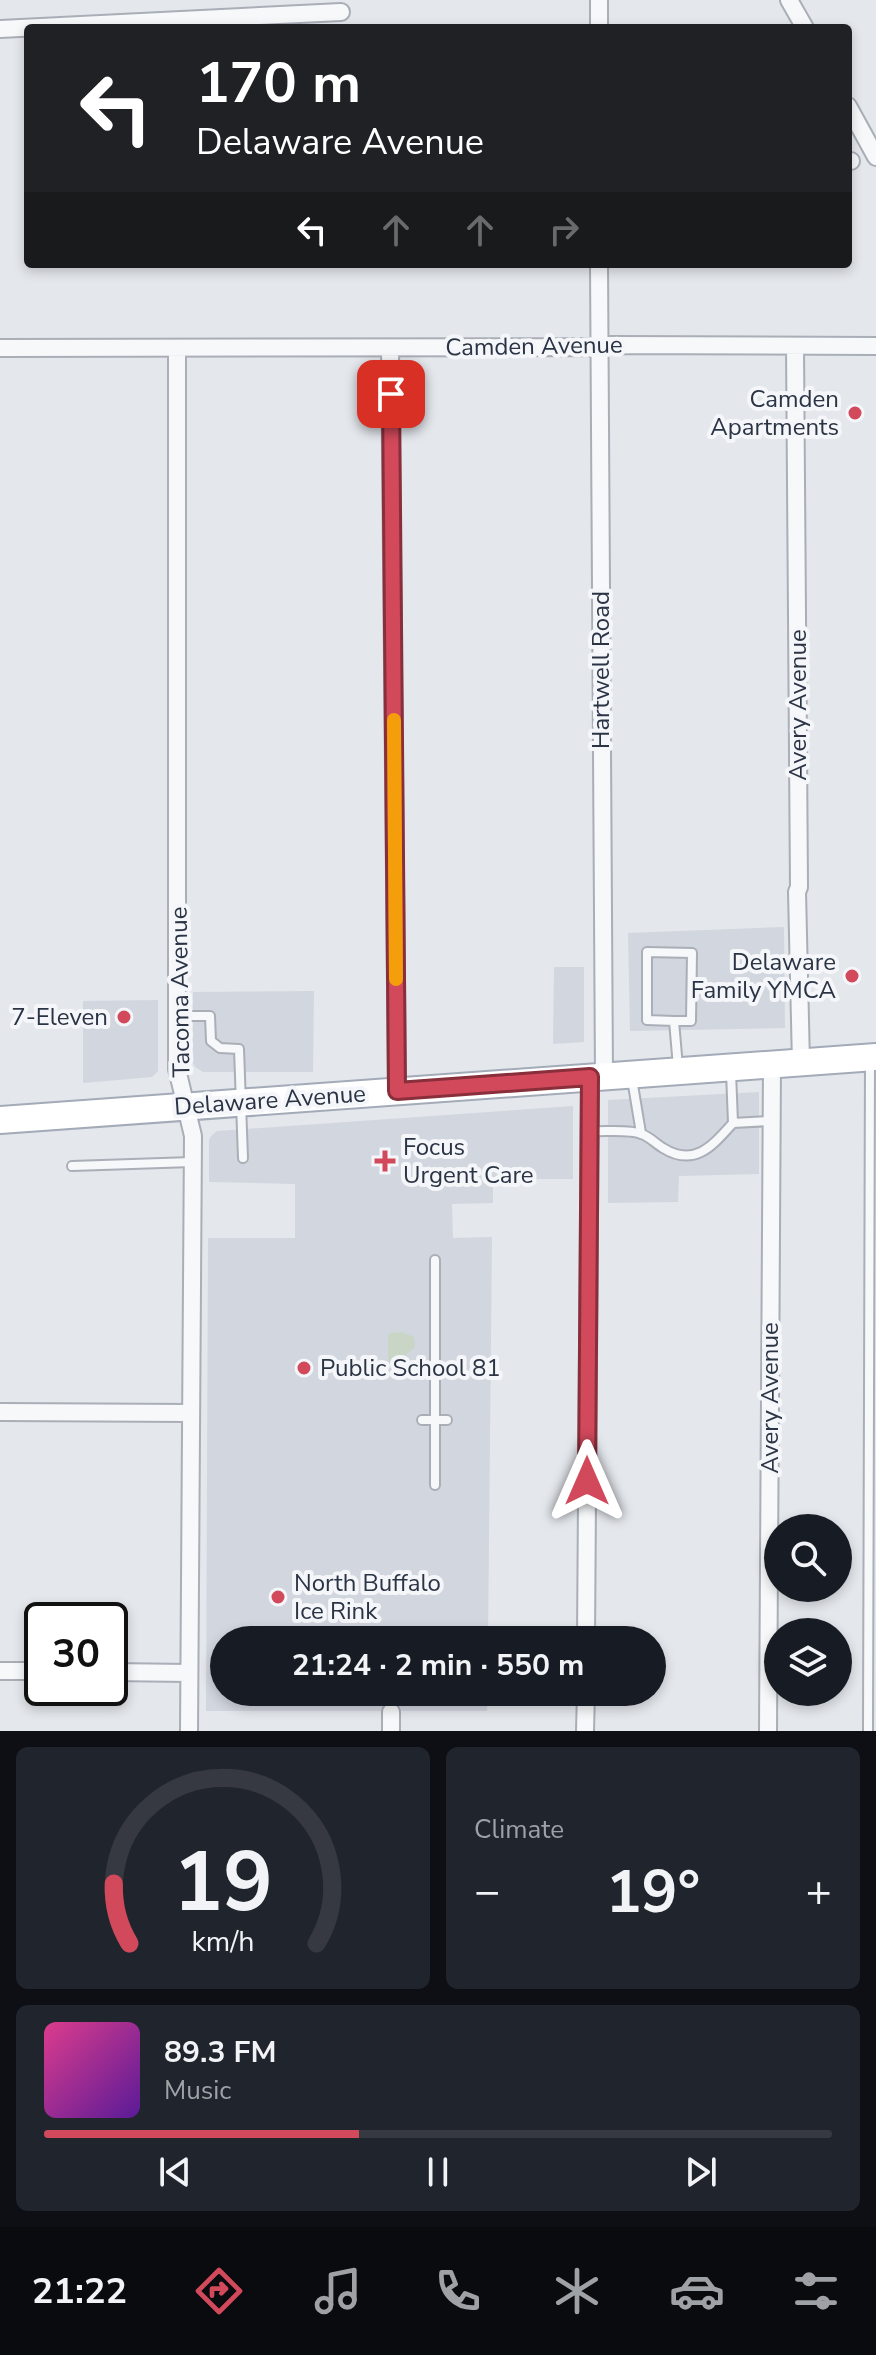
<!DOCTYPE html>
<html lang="en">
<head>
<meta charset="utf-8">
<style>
	body { margin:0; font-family:"Nunito Sans",sans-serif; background:#20242c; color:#f1f3f6; height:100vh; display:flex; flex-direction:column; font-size:30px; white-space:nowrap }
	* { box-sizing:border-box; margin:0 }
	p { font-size:26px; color:#9ea1a6 }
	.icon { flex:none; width:44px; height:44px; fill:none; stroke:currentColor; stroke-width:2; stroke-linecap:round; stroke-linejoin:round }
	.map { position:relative; height:1731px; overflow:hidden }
	.panel { display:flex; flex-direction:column; gap:16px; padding:16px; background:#0d0f14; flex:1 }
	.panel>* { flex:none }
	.guide { position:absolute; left:24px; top:24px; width:828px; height:244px; border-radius:8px; box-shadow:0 4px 12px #0003; background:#202124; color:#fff; overflow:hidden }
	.controls { position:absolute; left:764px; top:1514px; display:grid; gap:16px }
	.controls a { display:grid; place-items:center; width:88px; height:88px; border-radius:50%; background:#171b24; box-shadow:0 4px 12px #0003; font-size:40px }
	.speed { position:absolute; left:24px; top:1602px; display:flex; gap:16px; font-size:40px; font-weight:700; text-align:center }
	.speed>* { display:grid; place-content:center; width:104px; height:104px; border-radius:50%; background:#171b24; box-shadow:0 4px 12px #0003; line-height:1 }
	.speed .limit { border:4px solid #111; border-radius:12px; background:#fff; color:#111 }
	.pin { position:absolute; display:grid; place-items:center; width:68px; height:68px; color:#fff; margin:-34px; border-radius:16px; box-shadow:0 4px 12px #0006 }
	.me { position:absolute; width:88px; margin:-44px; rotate:0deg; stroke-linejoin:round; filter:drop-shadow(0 0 6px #0008) }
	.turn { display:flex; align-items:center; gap:28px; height:168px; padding:0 40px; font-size:36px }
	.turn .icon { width:104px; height:104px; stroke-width:2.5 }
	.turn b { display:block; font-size:56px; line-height:68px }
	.lanes { display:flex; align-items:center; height:76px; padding:0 40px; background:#0003; justify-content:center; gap:40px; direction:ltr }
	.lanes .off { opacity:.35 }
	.big { font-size:60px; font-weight:700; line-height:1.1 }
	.panel .card { flex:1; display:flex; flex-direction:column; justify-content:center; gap:12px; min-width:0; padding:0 28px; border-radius:12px; background:#20242c }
	.panel .dial { align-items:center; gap:0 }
	.dial svg { height:208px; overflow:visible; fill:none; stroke:#363941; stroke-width:7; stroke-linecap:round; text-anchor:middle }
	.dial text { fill:#f1f3f6; stroke:none }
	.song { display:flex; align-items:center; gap:24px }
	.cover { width:96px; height:96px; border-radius:12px; background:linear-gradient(135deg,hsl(330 70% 55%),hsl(270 70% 35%)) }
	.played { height:8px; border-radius:4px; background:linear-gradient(90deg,#d1495b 40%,#363941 40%) }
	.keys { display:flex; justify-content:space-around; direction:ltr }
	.heat { display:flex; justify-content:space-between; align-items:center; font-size:44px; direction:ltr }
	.panel .tiles { flex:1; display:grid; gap:16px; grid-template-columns:1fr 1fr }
	.card:last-child { grid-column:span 2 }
	.trip { position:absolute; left:210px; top:1626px; width:456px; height:80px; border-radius:40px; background:#171b24; box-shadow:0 4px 12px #0003; font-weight:700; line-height:80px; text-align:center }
	.dock { display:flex; height:128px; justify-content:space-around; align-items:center; background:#090b0e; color:#9ea1a6 }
	.dock .icon { width:56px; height:56px }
	.dock .current { color:#d1495b }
	.dock b { font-size:36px; color:#f1f3f6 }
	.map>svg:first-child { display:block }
	.built { fill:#d2d6de }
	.green { fill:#c9d6c5 }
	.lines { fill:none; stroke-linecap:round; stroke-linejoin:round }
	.service-casing { stroke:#a9aeb7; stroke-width:12 }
	.minor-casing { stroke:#a9aeb7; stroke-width:20 }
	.primary-casing { stroke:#a3abb8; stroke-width:30 }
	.service { stroke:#f7f8fa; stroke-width:8 }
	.minor { stroke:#f7f8fa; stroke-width:16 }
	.primary { stroke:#fff; stroke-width:26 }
	.route-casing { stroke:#882f3b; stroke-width:20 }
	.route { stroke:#d1495b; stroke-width:14 }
	.slow { stroke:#f59e0b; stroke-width:14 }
	.poi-dot { fill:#d1495b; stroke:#f4f6f9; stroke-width:3 }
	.labels { text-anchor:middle; stroke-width:8; stroke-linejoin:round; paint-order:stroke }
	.street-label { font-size:24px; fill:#2b3445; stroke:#f4f6f9 }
	.poi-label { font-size:24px; fill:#2b3445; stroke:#f4f6f9; text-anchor:end }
</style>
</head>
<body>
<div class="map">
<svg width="876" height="1731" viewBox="0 0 876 1731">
	<rect width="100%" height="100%" fill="#e4e7ec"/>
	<!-- built -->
	<path class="built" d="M 784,927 L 785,1028 L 630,1031 L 628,933 Z
		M 554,967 L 584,967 L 584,1042 L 553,1044 Z
		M 314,991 L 313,1072 L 203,1072 L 195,1067 L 193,1063 L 193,992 Z
		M 158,1000 L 158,1071 L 152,1077 L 83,1083 L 83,1001 Z
		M 759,1092 L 759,1174 L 679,1176 L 678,1202 L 608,1203 L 608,1100 Z
		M 573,1106 L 573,1179 L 493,1179 L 493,1203 L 452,1204 L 453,1238 L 492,1237 L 488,1640 L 224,1640 L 224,1692 L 488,1692 L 487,1711 L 206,1711 L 208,1238 L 295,1238 L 295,1184 L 209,1182 L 209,1140 L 211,1136 L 217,1131 Z"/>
	<!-- green -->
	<path class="green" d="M 402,1332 L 414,1337 L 415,1347 L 398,1362 L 392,1363 L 388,1360 L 388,1336 L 390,1333 Z"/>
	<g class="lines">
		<defs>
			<path id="service" d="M 177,1016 L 210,1016 L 211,1041 L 220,1048 L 239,1049 L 243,1158
				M 674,1021 L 647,1020 L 647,952 L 692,953 L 691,1021 L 674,1021 L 678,1067
				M 731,1072 L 733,1123
				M 632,1079 L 641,1133
				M 590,1131 C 603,1132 630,1129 641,1134 C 649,1136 656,1144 663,1148 C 695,1168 713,1145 733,1123 L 771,1121
				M 72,1166 L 192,1162
				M 422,1420 L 447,1420
				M 435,1485 L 435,1260
				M 868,1731 L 870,1060"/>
			<path id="minor" d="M 789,0 L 805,28
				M 599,28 L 599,0
				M 0,29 L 341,12
				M 848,106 L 876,157
				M 848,161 L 851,161
				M 599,264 L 604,1076
				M 795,346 L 799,887 L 797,892 L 801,1063
				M 0,348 L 590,347 L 611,345 L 876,346
				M 177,348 L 177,1069 L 193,1136 L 189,1731
				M 390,348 L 397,1091
				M 0,1412 L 191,1413
				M 586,1640 L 590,1077
				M 0,1671 L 42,1671
				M 110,1672 L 189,1673
				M 391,1712 L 391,1731
				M 585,1731 L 586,1692
				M 768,1731 L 772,1065"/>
			<path id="primary" d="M 0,1120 L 876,1057"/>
		</defs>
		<!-- service casing -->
		<use href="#service" class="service-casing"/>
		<!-- minor casing -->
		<use href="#minor" class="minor-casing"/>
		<!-- primary casing -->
		<use href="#primary" class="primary-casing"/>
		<!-- service -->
		<use href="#service" class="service"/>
		<!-- minor -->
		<use href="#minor" class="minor"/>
		<!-- primary -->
		<use href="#primary" class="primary"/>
	</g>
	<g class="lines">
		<defs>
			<path id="route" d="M 391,394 L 397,1091 L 590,1077 L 587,1481"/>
		</defs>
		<!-- route casing -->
		<use href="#route" class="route-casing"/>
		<!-- route -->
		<use href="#route" class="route"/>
		<!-- slow -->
		<path class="slow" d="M 394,720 L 396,979"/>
	</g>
	<!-- markers -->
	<g class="poi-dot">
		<circle cx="855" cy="413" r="8"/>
		<circle cx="852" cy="976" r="8"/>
		<circle cx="124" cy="1017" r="8"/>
		<path d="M381 1149h8v8h8v8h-8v8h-8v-8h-8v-8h8z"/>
		<circle cx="304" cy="1368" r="8"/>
		<circle cx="278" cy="1597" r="8"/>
	</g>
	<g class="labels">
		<!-- street labels -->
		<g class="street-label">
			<text transform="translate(534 346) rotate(-1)" y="8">Camden Avenue</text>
			<text transform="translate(601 670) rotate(-90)" y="8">Hartwell Road</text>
			<text transform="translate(798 705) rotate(-90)" y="8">Avery Avenue</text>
			<text transform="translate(180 992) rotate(-91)" y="8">Tacoma Avenue</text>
			<text transform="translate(270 1100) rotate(-4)" y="8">Delaware Avenue</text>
			<text transform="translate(770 1398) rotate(-90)" y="8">Avery Avenue</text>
		</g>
		<!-- poi labels -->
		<g class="poi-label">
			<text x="839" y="407">Camden<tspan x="839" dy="28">Apartments</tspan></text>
			<text x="836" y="970">Delaware<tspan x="836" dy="28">Family YMCA</tspan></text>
			<text x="108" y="1025">7-Eleven</text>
			<text x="403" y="1155" text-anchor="start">Focus<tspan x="403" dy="28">Urgent Care</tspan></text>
			<text x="320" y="1376" text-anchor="start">Public School 81</text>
			<text x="294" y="1591" text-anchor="start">North Buffalo<tspan x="294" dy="28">Ice Rink</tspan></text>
		</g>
	</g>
</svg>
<div class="controls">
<a><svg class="icon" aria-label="search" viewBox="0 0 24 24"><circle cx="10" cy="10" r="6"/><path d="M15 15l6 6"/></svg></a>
<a><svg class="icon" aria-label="layers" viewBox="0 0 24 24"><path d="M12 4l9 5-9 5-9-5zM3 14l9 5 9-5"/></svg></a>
</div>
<div class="speed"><div class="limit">30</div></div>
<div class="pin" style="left:391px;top:394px;background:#d93025"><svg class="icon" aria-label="arrive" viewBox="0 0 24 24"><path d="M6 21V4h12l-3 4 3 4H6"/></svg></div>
<svg class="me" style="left:587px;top:1481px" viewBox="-20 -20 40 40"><path d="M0-17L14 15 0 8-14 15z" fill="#d1495b" stroke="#fff" stroke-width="4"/></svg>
<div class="trip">21:24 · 2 min · 550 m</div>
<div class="guide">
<div class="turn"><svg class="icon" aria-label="left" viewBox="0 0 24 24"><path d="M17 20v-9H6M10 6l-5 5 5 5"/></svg><div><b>170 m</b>Delaware Avenue</div></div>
<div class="lanes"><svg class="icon" aria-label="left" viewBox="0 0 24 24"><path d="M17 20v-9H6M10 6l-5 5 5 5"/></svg><svg class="icon off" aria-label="ahead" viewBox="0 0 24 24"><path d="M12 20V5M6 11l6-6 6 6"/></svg><svg class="icon off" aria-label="ahead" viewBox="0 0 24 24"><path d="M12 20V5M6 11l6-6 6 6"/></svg><svg class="icon off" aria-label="right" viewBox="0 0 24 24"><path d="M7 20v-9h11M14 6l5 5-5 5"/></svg></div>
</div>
</div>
<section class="panel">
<div class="tiles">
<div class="card dial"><svg viewBox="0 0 100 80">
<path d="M14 69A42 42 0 1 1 86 69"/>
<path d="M14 69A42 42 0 0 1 8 46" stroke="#d1495b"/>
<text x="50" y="56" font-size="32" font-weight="700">19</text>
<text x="50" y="72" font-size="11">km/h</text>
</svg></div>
<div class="card"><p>Climate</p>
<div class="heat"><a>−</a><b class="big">19°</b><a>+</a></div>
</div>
<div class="card">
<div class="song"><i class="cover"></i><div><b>89.3 FM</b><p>Music</p></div></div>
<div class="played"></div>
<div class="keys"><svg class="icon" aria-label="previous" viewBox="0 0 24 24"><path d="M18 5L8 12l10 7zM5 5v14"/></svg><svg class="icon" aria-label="pause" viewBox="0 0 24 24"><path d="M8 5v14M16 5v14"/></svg><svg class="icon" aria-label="next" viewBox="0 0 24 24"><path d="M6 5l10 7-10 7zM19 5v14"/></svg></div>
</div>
</div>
</section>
<nav class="dock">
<b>21:22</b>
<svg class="icon current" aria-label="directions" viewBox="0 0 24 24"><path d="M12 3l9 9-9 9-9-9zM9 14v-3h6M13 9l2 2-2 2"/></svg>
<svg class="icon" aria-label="music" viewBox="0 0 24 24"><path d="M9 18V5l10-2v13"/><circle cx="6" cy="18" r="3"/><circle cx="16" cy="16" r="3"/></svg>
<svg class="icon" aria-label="phone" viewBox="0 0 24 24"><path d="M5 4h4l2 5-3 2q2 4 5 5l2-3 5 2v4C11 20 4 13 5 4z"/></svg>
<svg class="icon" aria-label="climate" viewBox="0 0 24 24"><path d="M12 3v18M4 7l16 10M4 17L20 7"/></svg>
<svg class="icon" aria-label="car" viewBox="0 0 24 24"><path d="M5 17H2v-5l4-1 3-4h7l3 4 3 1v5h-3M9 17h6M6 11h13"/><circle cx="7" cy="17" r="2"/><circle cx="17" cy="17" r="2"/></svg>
<svg class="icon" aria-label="filters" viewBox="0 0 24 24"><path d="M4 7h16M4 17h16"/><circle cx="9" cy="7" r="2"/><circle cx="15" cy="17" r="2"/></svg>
</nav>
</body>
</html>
